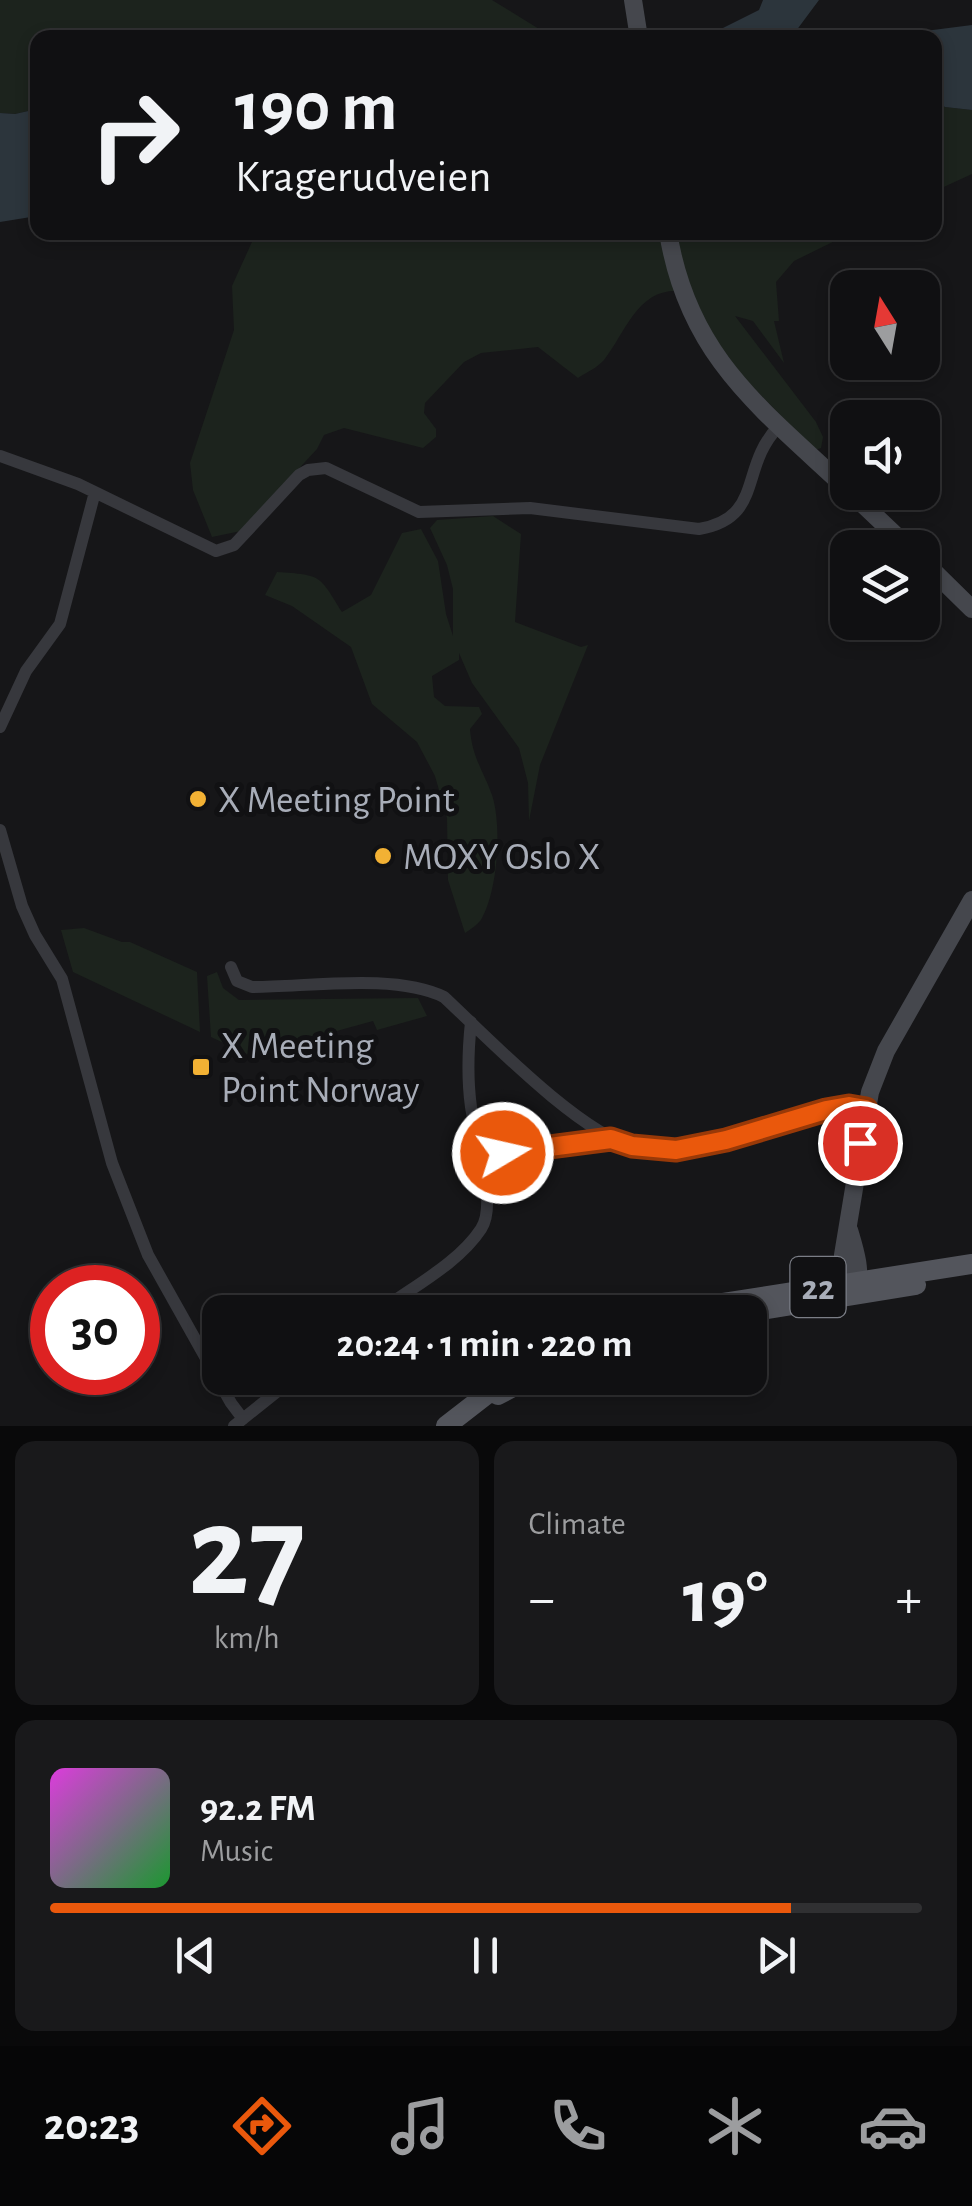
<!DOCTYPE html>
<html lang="en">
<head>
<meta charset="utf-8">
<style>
	body { margin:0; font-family:"Alegreya Sans",sans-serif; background:#19191b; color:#f1f3f6; height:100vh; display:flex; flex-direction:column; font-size:38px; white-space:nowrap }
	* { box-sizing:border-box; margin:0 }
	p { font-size:32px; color:#9c9d9f }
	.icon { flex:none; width:55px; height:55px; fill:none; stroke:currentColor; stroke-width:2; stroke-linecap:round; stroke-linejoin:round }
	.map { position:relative; height:1426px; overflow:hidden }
	.sheet { display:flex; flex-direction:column; gap:15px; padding:15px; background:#09090a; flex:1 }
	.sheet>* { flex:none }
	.hud { position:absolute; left:30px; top:30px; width:912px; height:210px; border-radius:20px; box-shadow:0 5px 15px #0003,0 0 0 2px #303032; background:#101012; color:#f1f3f6; overflow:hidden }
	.needle { width:65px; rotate:349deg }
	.tools { position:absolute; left:830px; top:270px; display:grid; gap:20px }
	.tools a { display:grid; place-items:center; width:110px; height:110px; border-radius:20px; background:#101012; box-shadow:0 5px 15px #0003,0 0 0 2px #303032; font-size:50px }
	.speed { position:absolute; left:30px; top:1265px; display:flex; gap:20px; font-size:50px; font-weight:700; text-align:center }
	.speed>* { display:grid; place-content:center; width:130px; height:130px; border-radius:50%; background:#101012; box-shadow:0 5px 15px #0003,0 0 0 2px #303032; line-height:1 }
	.speed .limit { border:15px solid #d22; background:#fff; color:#111 }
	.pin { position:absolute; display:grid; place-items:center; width:85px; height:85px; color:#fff; margin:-42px; border:5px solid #fff; border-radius:50%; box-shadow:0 2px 10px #0007 }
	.me { position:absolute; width:110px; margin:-55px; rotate:81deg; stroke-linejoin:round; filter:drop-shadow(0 0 8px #0008) }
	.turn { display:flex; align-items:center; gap:35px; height:210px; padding:0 40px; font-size:45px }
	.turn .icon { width:130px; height:130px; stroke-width:2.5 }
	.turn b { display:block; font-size:70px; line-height:85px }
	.big { font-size:75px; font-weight:700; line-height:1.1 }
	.sheet .card { flex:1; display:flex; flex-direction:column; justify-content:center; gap:15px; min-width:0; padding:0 35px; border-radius:20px; background:#19191b }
	.sheet .dial { align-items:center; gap:0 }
	.dial b { font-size:130px; line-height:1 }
	.song { display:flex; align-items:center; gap:30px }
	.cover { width:120px; height:120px; border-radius:15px; background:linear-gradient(135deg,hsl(300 70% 55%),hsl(130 70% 35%)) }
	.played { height:10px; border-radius:5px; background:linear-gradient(90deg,#ea580c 85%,#303032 85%) }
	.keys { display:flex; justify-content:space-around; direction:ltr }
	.heat { display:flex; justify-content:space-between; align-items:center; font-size:55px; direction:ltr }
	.sheet .tiles { flex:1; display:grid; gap:15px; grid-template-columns:1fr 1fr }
	.card:last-child { grid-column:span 2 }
	.trip { position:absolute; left:202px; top:1295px; width:565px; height:100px; border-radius:20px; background:#101012; box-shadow:0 5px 15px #0003,0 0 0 2px #303032; font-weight:700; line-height:100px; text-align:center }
	.tabs { display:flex; height:160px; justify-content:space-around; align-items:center; background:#060607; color:#9c9d9f }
	.tabs .icon { width:70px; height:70px }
	.tabs .on { color:#ea580c }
	.tabs b { font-size:45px; color:#f1f3f6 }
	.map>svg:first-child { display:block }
	.green { fill:#1c231d }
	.water { fill:#2c353c }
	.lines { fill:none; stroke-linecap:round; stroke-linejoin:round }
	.minor { stroke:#37383d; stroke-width:12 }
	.secondary { stroke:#45474d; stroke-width:18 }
	.primary { stroke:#53555c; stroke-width:20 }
	.route-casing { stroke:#983908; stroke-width:25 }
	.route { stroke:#ea580c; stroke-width:18 }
	.poi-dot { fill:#f2b134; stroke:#111113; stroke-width:4 }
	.labels { text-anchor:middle; stroke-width:10; stroke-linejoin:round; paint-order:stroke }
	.shield { fill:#111113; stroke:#7b7e86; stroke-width:2.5 }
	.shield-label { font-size:35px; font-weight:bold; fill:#a8adb8 }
	.poi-label { font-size:38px; fill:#a8adb8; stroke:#111113; text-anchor:start }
</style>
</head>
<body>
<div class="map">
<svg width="972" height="1426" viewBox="0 0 972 1426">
	<rect width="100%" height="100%" fill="#161618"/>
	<!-- green -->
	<path class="green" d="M 0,0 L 492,0 L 552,37 L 38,38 L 37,109 L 15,114 L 0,113 Z
		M 935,100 L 945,107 L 972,110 L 972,174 L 935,191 Z
		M 256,233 L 851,233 L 794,261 L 776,282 L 779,321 L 774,321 L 784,363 L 753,321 L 735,316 L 816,422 L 823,437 L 821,448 L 815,450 L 743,377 L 681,291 C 638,287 626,332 604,360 C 597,368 587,372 578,378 L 538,347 L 481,353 L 464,362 L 425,403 L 424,413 L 436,429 L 436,437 L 423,448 L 344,428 L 324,435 L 317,449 L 241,531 L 212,537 L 193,490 L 190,463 L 234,330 L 232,286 Z
		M 493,516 L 521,534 L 515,622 L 581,647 L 588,645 L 540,765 L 529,821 L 528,783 L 519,748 L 472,683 L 459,653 L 459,660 L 432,676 L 434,697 L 445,706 L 479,707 L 482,714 L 470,729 C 472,757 483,770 492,795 C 502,825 498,889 482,918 C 479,924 471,929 465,933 L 448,880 L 447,818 L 435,776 L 417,742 L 372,704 L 351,647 L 292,606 L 265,595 L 277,572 C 322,575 319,575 342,612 L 371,595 L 402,533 L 421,529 L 438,561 L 446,614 L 453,636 L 453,589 L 447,565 L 430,528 L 437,520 Z
		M 84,928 L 122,942 L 130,942 L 197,972 L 200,1032 L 73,972 L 61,930 Z
		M 217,972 L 223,988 L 239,1000 L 418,998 L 427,1016 L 377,1030 L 373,1021 L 249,1055 L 211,1037 L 207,976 Z"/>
	<!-- water -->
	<path class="water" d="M 763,0 L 819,0 L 793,35 L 795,37 L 705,37 L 759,10 Z
		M 972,25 L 972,110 L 945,107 L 935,100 L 935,38 L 878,37 Z
		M 37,109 L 37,216 L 0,222 L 0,113 L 15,114 Z"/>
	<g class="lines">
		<!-- minor -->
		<path class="minor" d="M 0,456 L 78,484 L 216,551 L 234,545 L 299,475 L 308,470 L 326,468 L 419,512 L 530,508 L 699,529 C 764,518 739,468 778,427
			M 0,727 L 26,671 L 60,624 L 95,492
			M 0,830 L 22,906 L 35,935 L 62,979 L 112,1163 L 148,1255 L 231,1403 L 243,1419
			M 231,967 L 237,981 L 252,987 C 308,987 395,973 444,997 C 487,1037 581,1135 635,1147 C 674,1155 710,1145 747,1134 C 784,1123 828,1101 866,1109
			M 482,1159 L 558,1144 L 611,1139
			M 379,1312 C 412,1287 458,1264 481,1229 C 498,1204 475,1136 471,1107 C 467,1078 468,1050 471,1022
			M 234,1426 L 294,1378"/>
		<!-- secondary -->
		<path class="secondary" d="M 633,0 L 639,38
			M 668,232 C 688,357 762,409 848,490
			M 850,492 L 909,548
			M 922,560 L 972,609
			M 849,1230 C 855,1250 862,1271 856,1292
			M 854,1294 L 845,1283 L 843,1255 L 870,1092 L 886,1051 L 972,900"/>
		<!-- primary -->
		<path class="primary" d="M 665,1312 L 972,1264
			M 749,1312 L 916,1285
			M 498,1395 L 530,1378
			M 446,1426 L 508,1378"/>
	</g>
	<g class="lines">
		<defs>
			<path id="route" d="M 503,1153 L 611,1139 L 632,1146 L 676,1150 L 726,1140 L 826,1110 L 849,1106 L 866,1109 L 860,1143"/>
		</defs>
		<!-- route casing -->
		<use href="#route" class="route-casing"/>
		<!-- route -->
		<use href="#route" class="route"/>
	</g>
	<!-- markers -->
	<g class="poi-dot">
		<circle cx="198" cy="799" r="10"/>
		<circle cx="383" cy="856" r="10"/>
		<rect x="191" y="1057" width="20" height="20" rx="5"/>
	</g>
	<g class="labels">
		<!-- shield labels -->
		<rect class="shield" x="790.5" y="1257" width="55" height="60" rx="8"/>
		<g class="shield-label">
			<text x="818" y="1299">22</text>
		</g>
		<!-- poi labels -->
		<g class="poi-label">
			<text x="218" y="812">X Meeting Point</text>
			<text x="403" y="869">MOXY Oslo X</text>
			<text x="221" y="1058">X Meeting<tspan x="221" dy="44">Point Norway</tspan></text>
		</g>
	</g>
</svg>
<div class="tools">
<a><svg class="needle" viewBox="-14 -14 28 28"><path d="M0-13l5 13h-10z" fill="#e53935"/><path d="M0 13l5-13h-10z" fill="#9c9d9f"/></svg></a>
<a><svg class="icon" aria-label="sound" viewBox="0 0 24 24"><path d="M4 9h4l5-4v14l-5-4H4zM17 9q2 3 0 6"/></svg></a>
<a><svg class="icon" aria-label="layers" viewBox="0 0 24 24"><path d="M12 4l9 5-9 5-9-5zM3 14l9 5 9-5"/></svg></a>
</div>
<div class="speed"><div class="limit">30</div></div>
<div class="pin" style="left:860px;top:1143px;background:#d93025"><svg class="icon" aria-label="arrive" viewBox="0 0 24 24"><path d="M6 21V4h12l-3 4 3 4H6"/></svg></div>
<svg class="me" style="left:503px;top:1153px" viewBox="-20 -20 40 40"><circle r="17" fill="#ea580c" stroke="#fff" stroke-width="3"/><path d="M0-11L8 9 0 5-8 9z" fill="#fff"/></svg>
<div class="trip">20:24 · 1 min · 220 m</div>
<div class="hud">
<div class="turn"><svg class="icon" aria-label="right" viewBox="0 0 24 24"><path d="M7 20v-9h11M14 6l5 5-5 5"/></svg><div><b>190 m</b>Kragerudveien</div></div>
</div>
</div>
<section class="sheet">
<div class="tiles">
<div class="card dial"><b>27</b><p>km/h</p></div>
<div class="card"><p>Climate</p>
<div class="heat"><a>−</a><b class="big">19°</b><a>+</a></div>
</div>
<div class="card">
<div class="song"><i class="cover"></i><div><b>92.2 FM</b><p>Music</p></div></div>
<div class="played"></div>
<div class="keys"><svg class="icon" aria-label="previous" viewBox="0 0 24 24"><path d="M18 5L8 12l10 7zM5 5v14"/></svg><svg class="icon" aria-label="pause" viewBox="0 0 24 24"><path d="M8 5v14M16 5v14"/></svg><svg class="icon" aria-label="next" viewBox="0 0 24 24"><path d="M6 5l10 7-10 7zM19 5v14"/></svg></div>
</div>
</div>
</section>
<nav class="tabs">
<b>20:23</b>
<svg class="icon on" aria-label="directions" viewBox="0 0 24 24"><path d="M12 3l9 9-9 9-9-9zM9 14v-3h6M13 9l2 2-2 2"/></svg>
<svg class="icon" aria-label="music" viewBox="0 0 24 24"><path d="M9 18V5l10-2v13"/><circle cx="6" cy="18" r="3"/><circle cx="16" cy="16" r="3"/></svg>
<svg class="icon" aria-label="phone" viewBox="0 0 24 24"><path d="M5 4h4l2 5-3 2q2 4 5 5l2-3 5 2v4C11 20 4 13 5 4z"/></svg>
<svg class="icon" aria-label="climate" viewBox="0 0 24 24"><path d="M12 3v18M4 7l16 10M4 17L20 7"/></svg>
<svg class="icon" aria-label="car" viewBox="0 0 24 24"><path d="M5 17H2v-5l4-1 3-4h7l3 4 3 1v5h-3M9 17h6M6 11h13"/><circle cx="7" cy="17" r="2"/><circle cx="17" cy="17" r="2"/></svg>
</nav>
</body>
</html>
